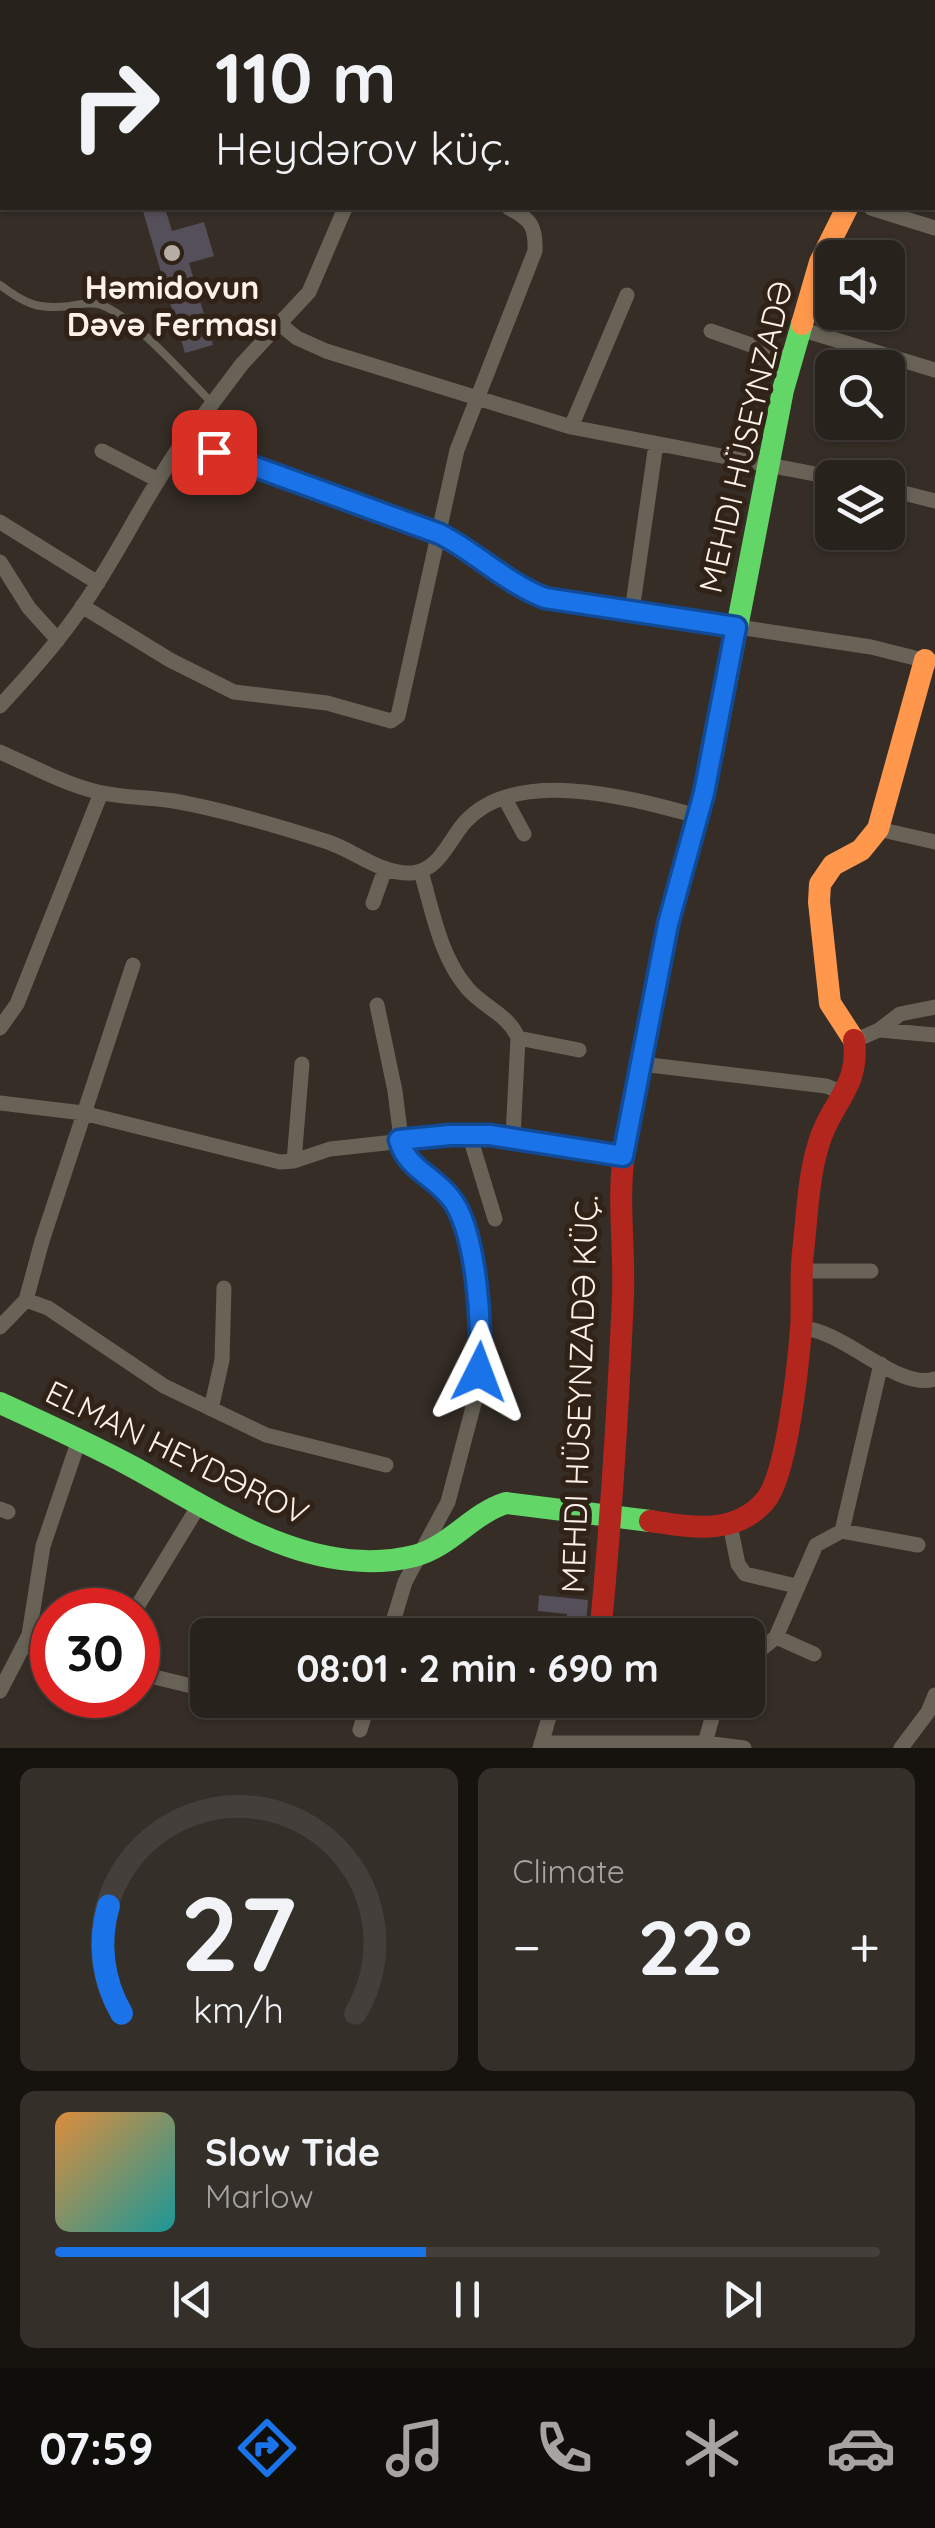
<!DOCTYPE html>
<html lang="en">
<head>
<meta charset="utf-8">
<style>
	body { margin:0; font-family:Quicksand,sans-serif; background:#342f29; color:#f1f3f6; height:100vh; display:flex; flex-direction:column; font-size:38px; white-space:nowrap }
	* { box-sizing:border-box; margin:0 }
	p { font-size:32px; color:#a5a4a3 }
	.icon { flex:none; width:55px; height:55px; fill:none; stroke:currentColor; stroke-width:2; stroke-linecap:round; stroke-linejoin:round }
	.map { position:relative; height:1748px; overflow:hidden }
	.drawer { display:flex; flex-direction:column; gap:20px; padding:20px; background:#16130f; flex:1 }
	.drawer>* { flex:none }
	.top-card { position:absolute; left:0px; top:0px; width:935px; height:210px; box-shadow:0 2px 8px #0004,0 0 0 2px #443f3b; background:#28221c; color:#f1f3f6; overflow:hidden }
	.tools { position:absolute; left:815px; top:240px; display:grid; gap:20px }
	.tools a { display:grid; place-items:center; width:90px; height:90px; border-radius:15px; background:#28221c; box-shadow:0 2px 8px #0004,0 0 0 2px #443f3b; font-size:50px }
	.speed { position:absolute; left:30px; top:1588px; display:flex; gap:20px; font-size:50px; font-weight:700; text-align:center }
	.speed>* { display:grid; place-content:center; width:130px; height:130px; border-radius:50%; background:#28221c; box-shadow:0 2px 8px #0004,0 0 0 2px #443f3b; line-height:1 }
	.speed .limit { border:15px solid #d22; background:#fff; color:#111 }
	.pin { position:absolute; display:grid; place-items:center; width:85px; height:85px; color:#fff; margin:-42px; border-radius:20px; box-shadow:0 5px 15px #0006 }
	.me { position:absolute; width:110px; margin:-55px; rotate:3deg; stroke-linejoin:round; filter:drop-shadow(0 0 8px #0008) }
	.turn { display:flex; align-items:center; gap:35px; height:210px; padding:0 50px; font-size:45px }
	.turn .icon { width:130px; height:130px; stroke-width:2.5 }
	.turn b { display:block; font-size:70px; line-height:85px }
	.big { font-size:75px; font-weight:700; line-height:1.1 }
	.drawer .card { flex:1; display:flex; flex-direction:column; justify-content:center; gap:15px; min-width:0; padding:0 35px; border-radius:15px; background:#342f29 }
	.drawer .dial { align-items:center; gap:0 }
	.dial svg { height:260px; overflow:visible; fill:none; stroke:#443f3b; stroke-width:7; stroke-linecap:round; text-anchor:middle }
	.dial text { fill:#f1f3f6; stroke:none }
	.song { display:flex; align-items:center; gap:30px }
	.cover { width:120px; height:120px; border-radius:15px; background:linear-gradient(135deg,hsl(30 70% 55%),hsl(180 70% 35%)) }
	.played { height:10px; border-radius:5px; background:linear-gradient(90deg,#1a73e8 45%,#443f3b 45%) }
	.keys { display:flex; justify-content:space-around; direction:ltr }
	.heat { display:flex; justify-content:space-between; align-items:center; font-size:55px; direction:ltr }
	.drawer .tiles { flex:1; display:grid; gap:20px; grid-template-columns:1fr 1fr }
	.card:last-child { grid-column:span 2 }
	.trip { position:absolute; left:190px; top:1618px; width:575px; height:100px; border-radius:15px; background:#28221c; box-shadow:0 2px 8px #0004,0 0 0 2px #443f3b; font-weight:700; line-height:100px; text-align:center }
	.tabs { display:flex; height:160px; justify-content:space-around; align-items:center; background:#100e0b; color:#a5a4a3 }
	.tabs .icon { width:70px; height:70px }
	.tabs .selected { color:#1a73e8 }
	.tabs b { font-size:45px; color:#f1f3f6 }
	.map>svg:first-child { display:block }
	.building { fill:#554f5a }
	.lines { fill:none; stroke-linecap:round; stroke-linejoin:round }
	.lane { stroke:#686257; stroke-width:8 }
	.street { stroke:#686257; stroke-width:15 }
	.fast { stroke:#63d668; stroke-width:22 }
	.slow { stroke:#ff974d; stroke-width:22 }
	.jam { stroke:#b3261e; stroke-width:22 }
	.route-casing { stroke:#114b97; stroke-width:25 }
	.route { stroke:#1a73e8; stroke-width:18 }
	.poi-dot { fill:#b6ada5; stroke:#312217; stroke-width:4 }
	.labels { text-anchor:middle; stroke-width:10; stroke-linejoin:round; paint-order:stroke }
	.poi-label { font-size:32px; font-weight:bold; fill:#fcf2ea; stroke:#312217 }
	.street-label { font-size:32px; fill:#fcf2ea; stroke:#312217 }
</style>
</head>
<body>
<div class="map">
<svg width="935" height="1748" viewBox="0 0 935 1748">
	<rect width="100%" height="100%" fill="#352d26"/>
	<!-- building -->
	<path class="building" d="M 142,208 L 165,208 L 172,231 L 204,222 L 214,256 L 189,263 L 213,345 L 185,353 Z
		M 539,1595 L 588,1600 L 585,1635 L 565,1635 L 567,1614 L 538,1611 Z"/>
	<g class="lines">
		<!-- lane -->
		<path class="lane" d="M 0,285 C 25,304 39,310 70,306 C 81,304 91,302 101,305 C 133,316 186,377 211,402"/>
		<!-- street -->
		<path class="street" d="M 97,0 L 100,2
			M 455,0 L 458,2
			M 195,2 L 197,0
			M 488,2 L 490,0
			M 932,104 L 935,105
			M 871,208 L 935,228
			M 281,325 L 297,338 L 326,351 L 571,427 L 836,478
			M 800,329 L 935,370
			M 711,331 L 791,359
			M 571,427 L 627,295
			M 184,441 L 242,364 L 309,292 L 345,208
			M 102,451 L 156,479
			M 888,489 L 935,501
			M 0,522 L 98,583
			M 0,562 L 29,608 L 58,640
			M 82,606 L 170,660 L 234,692 L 327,703 L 391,721 L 398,716 L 457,450 L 535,251 C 536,227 531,219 509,208
			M 632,611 L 656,444
			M 0,706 C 37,666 72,626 100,579 C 129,533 152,485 184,441 L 440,534 L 520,587 L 545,598 L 871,647 L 931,662
			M 0,752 C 32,766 64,784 98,792 C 123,798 149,797 174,801 C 225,810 278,826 328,842 C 355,851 382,875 412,873 C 439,871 449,840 465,822 C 517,765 634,799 697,816
			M 505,799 L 524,834
			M 878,829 L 935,842
			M 421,872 C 433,912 440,957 468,989 C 485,1008 509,1015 518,1038 L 513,1137
			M 373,903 L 385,869
			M 377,1005 L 395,1091 L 403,1155 L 450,1196 L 463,1219 L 481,1313 L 481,1352 L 477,1392 L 448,1502 L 405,1582 L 389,1635
			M 0,1028 L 17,1004 L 101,793
			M 879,1030 L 900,1014 L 935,1007
			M 518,1038 L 579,1050
			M 854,1041 L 879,1030 L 935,1035
			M 641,1064 L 826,1086 L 844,1093
			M 0,1103 L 83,1113 L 280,1162 L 294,1161 L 330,1149 L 469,1134 L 513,1137 L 623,1156
			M 469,1134 L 495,1219
			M 294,1161 L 302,1064
			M 802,1271 L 871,1271
			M 26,1300 L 42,1241 L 133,965
			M 0,1327 L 26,1300 L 48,1308 L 164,1386 L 266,1435 L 386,1465
			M 801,1328 C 845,1330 897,1391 935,1379
			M 211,1409 L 222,1360 L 224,1288
			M 0,1509 L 8,1512
			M 730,1525 L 738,1564 L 745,1574 L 796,1586
			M 842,1531 L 881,1364
			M 135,1610 L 201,1502
			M 29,1635 L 52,1640
			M 776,1637 L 814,1654
			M 748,1660 L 776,1637 L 816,1545 L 842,1531 L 918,1545
			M 138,1673 L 208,1690
			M 0,1691 L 29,1635 L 43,1546 L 79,1440
			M 85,1700 L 87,1695
			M 240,1700 L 247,1702
			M 360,1730 L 369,1700
			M 541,1743 L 705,1743 L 744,1748
			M 705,1743 L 717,1700
			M 540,1748 L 554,1700
			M 901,1748 L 928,1712 L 935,1695"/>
		<!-- fast -->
		<path class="fast" d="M 626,1142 L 668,924 L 710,767 L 783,390 L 802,324
			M 0,1403 C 44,1423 88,1443 131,1466 C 216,1512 312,1581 414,1556 C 450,1547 471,1514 506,1503 L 650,1521"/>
		<!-- slow -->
		<path class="slow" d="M 802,324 L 820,262 L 847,208
			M 854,1040 L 830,1003 L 819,902 L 820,884 L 833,865 L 861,850 L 878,829 L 925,660"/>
		<!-- jam -->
		<path class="jam" d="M 650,1521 C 691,1527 735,1536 765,1501 C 787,1476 798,1366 801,1329 C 803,1304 800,1278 803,1252 C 807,1218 808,1179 818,1146 C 830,1102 860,1089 854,1040
			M 600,1635 C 611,1522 618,1409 623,1296 C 625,1245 616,1193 626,1142"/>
	</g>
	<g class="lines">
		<defs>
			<path id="route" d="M 214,452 L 440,534 C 477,553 506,583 545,598 L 736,627 L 704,793 L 668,924 L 623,1156 L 490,1135 L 450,1135 L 399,1140 C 407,1169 433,1175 450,1197 C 477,1229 483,1331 479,1372"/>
		</defs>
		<!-- route casing -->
		<use href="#route" class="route-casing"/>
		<!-- route -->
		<use href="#route" class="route"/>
	</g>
	<!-- markers -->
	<circle class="poi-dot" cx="172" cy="253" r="10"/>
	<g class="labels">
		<!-- poi labels -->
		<g class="poi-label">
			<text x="172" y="299">Həmidovun<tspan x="172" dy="37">Dəvə Ferması</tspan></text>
		</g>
		<!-- street labels -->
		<g class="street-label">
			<text transform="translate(746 437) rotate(-77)" y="11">MEHDI HÜSEYNZADƏ</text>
			<text transform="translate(580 1394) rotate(-88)" y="11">MEHDI HÜSEYNZADƏ KÜÇ.</text>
			<text transform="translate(177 1453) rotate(26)" y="11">ELMAN HEYDƏROV</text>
		</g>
	</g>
</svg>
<div class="tools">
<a><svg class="icon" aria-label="sound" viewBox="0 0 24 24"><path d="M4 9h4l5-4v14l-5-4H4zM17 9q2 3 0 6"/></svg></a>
<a><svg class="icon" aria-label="search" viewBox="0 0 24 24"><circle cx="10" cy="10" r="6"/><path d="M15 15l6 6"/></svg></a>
<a><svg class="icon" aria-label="layers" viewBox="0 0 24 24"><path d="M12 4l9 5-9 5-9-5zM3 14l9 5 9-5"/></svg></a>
</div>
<div class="speed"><div class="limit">30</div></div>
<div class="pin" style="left:214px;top:452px;background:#d93025"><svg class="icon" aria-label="arrive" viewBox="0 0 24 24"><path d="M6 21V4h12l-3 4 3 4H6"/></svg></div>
<svg class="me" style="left:479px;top:1372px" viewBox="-20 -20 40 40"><path d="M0-17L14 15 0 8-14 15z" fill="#1a73e8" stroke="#fff" stroke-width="4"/></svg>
<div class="trip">08:01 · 2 min · 690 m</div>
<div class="top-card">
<div class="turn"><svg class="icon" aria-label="right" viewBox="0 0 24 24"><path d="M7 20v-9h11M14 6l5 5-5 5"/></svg><div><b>110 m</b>Heydərov küç.</div></div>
</div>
</div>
<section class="drawer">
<div class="tiles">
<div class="card dial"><svg viewBox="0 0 100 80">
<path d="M14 69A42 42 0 1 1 86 69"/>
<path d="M14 69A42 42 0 0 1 10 36" stroke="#1a73e8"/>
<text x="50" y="56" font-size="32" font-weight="700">27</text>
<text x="50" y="72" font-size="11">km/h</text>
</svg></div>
<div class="card"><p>Climate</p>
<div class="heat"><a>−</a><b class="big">22°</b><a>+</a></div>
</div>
<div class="card">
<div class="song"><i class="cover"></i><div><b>Slow Tide</b><p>Marlow</p></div></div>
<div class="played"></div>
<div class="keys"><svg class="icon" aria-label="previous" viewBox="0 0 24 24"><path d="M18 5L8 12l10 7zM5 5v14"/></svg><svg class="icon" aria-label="pause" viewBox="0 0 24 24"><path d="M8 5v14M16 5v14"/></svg><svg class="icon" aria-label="next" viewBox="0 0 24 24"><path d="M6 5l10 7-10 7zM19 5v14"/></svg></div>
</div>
</div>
</section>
<nav class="tabs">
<b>07:59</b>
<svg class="icon selected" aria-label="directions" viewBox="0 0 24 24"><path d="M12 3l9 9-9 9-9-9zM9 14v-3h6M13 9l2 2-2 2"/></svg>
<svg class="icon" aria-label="music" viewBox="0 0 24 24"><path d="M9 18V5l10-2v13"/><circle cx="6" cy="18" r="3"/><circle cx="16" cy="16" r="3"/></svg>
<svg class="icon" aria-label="phone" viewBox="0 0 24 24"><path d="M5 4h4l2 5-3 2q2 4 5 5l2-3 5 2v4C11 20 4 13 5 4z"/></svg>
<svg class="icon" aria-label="climate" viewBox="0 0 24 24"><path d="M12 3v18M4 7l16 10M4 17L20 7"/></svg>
<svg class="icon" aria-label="car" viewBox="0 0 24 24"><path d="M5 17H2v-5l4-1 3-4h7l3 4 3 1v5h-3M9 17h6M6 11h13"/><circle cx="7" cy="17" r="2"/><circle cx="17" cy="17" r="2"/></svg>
</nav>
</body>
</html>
